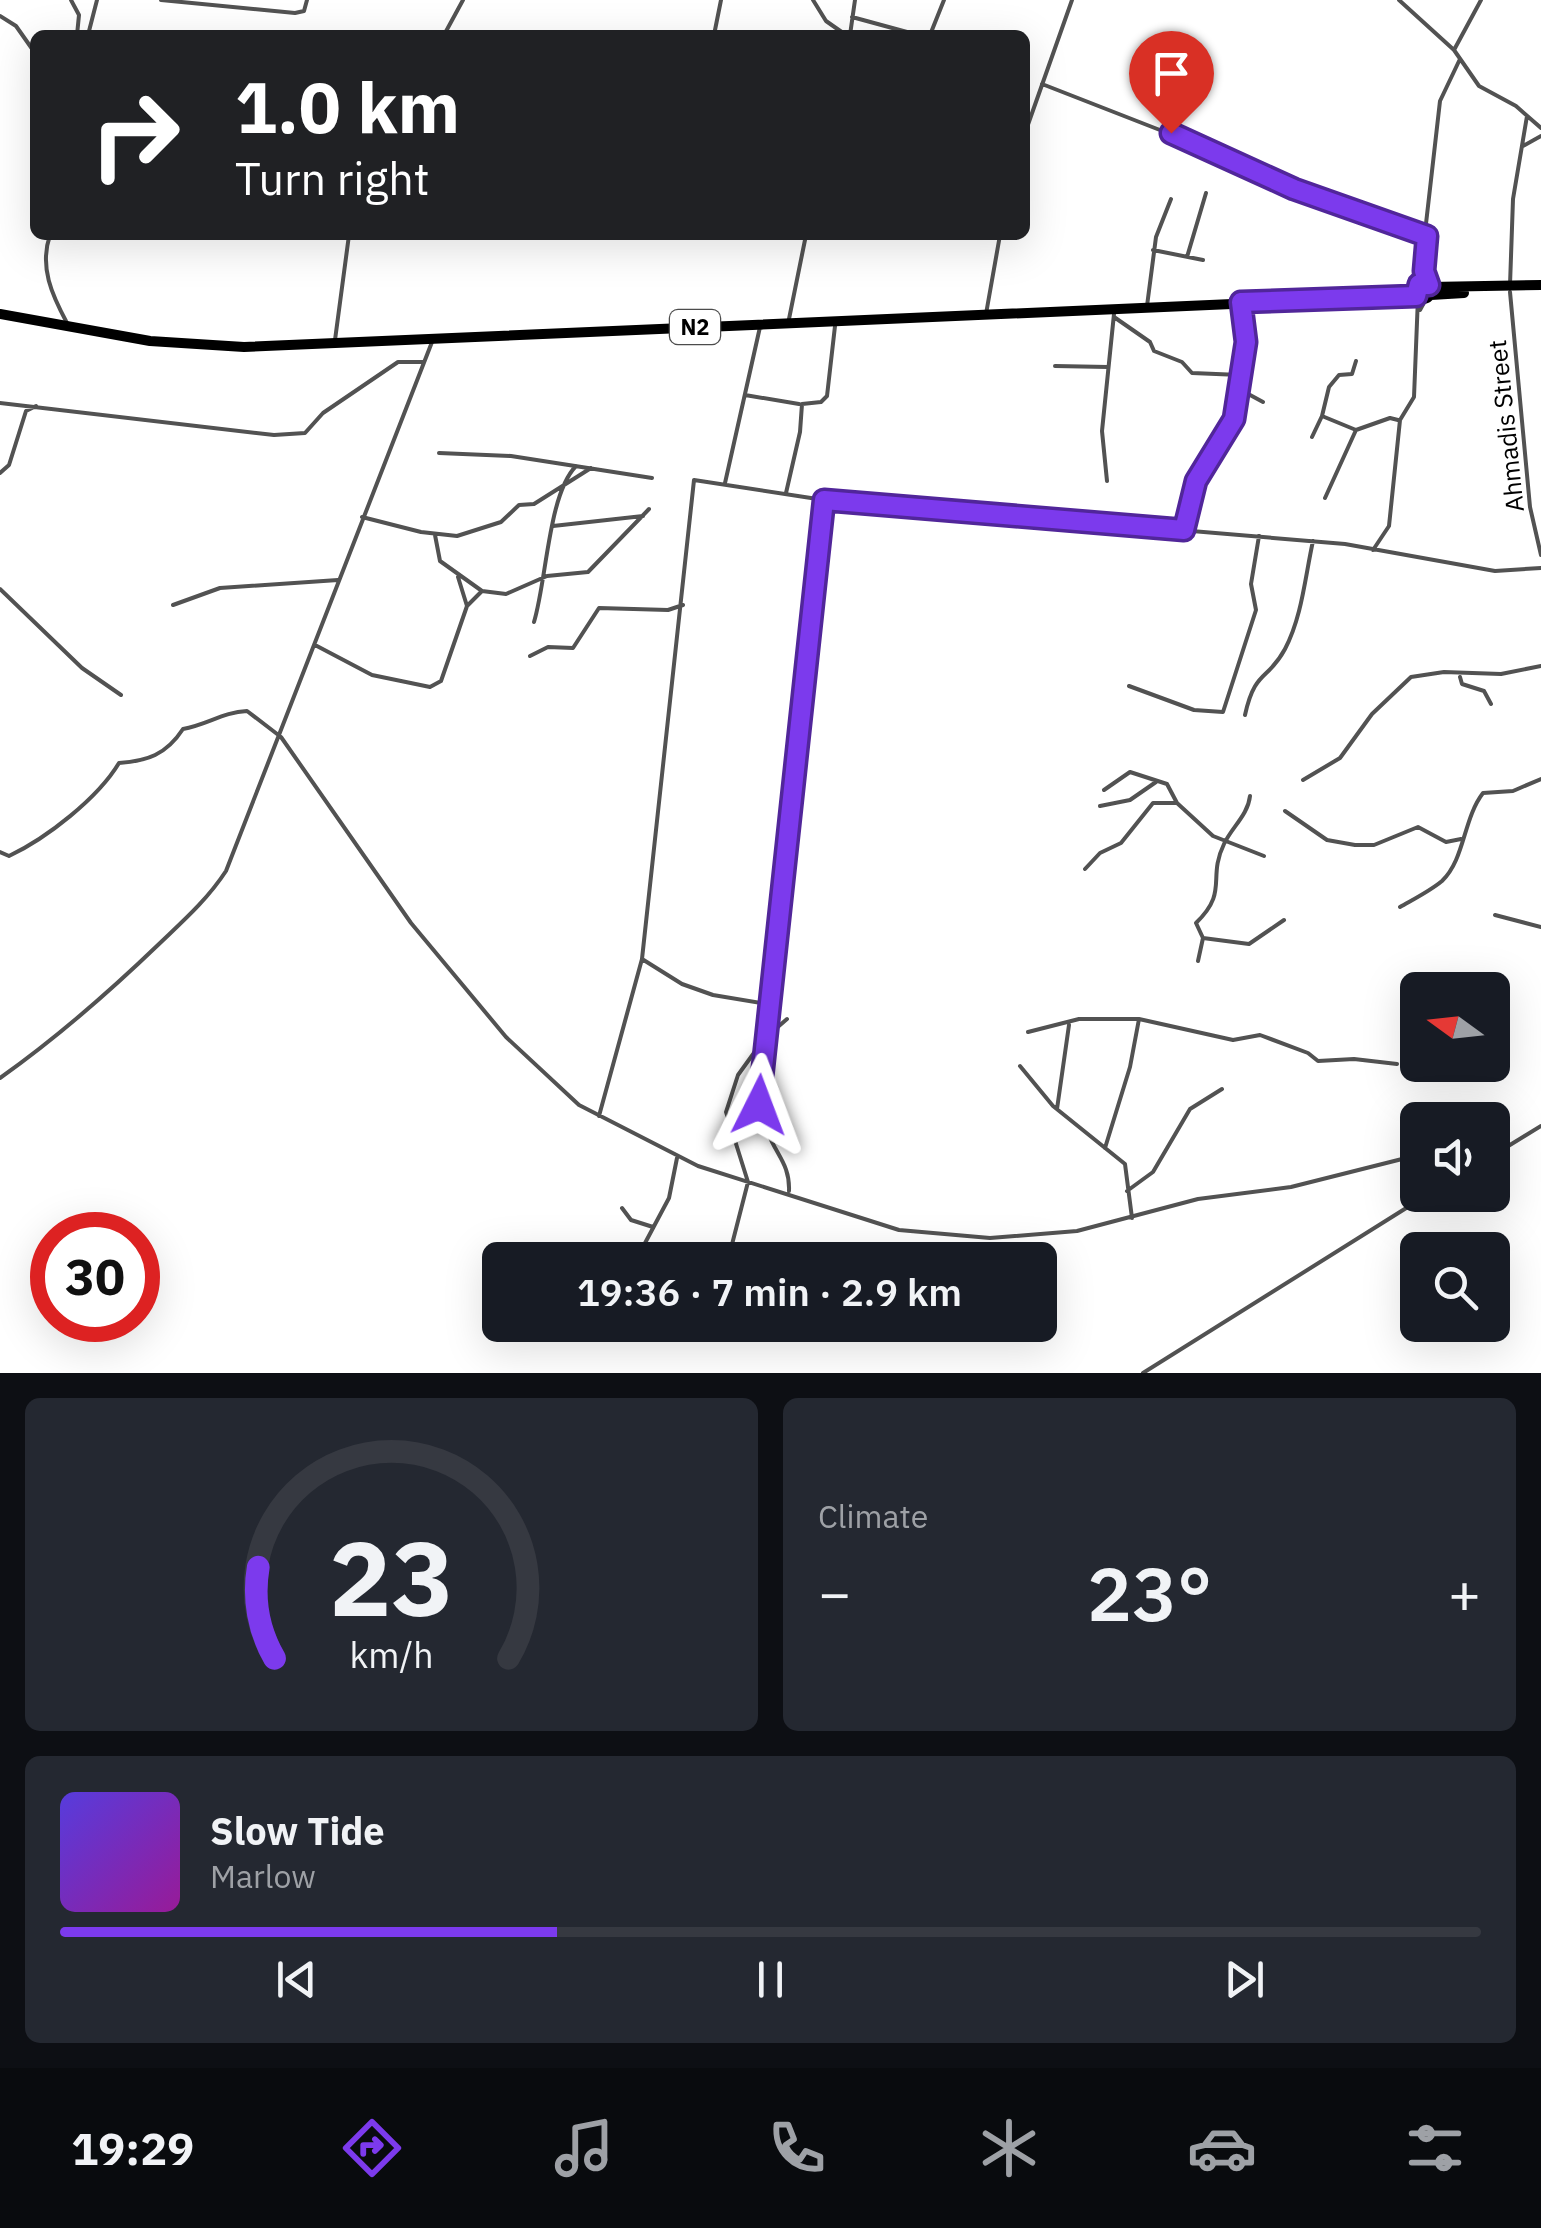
<!DOCTYPE html>
<html lang="en">
<head>
<meta charset="utf-8">
<style>
	body { margin:0; font-family:"IBM Plex Sans",sans-serif; background:#242831; color:#f1f3f6; height:100vh; display:flex; flex-direction:column; font-size:38px; white-space:nowrap }
	* { box-sizing:border-box; margin:0 }
	p { font-size:32px; color:#9ea1a6 }
	.icon { flex:none; width:55px; height:55px; fill:none; stroke:currentColor; stroke-width:2; stroke-linecap:round; stroke-linejoin:round }
	.map { position:relative; height:1373px; overflow:hidden }
	.drawer { display:flex; flex-direction:column; gap:25px; padding:25px; background:#0d0f14; flex:1 }
	.drawer>* { flex:none }
	.top-card { position:absolute; left:30px; top:30px; width:1000px; height:210px; border-radius:15px; box-shadow:0 10px 40px #0002; background:#202124; color:#fff; overflow:hidden }
	.needle { width:65px; rotate:285deg }
	.fabs { position:absolute; left:1400px; top:972px; display:grid; gap:20px }
	.fabs a { display:grid; place-items:center; width:110px; height:110px; border-radius:15px; background:#171b24; box-shadow:0 10px 40px #0002; font-size:50px }
	.speed { position:absolute; left:30px; top:1212px; display:flex; gap:20px; font-size:50px; font-weight:700; text-align:center }
	.speed>* { display:grid; place-content:center; width:130px; height:130px; border-radius:50%; background:#171b24; box-shadow:0 10px 40px #0002; line-height:1 }
	.speed .limit { border:15px solid #d22; background:#fff; color:#111 }
	.pin { position:absolute; display:grid; place-items:center; width:85px; height:85px; color:#fff; margin:-102px -42px; border-radius:50% 50% 50% 0; rotate:-45deg; box-shadow:0 0 10px #0007 }
	.pin .icon { rotate:45deg }
	.me { position:absolute; width:110px; margin:-55px; rotate:3deg; stroke-linejoin:round; filter:drop-shadow(0 0 8px #0008) }
	.turn { display:flex; align-items:center; gap:35px; height:210px; padding:0 40px; font-size:45px }
	.turn .icon { width:130px; height:130px; stroke-width:2.5 }
	.turn b { display:block; font-size:70px; line-height:85px }
	.big { font-size:75px; font-weight:600; line-height:1.1 }
	.drawer .card { flex:1; display:flex; flex-direction:column; justify-content:center; gap:15px; min-width:0; padding:0 35px; border-radius:15px; background:#242831 }
	.drawer .dial { align-items:center; gap:0 }
	.dial svg { height:260px; overflow:visible; fill:none; stroke:#363941; stroke-width:7; stroke-linecap:round; text-anchor:middle }
	.dial text { fill:#f1f3f6; stroke:none }
	.song { display:flex; align-items:center; gap:30px }
	.cover { width:120px; height:120px; border-radius:15px; background:linear-gradient(135deg,hsl(250 70% 55%),hsl(300 70% 35%)) }
	.played { height:10px; border-radius:5px; background:linear-gradient(90deg,#7c3aed 35%,#363941 35%) }
	.keys { display:flex; justify-content:space-around; direction:ltr }
	.heat { display:flex; justify-content:space-between; align-items:center; font-size:55px; direction:ltr }
	.drawer .tiles { flex:1; display:grid; gap:25px; grid-template-columns:1fr 1fr }
	.card:last-child { grid-column:span 2 }
	.trip { position:absolute; left:482px; top:1242px; width:575px; height:100px; border-radius:15px; background:#171b24; box-shadow:0 10px 40px #0002; font-weight:600; line-height:100px; text-align:center }
	.menu { display:flex; height:160px; justify-content:space-around; align-items:center; background:#090b0e; color:#9ea1a6 }
	.menu .icon { width:70px; height:70px }
	.menu .on { color:#7c3aed }
	.menu b { font-size:45px; color:#f1f3f6 }
	.map>svg:first-child { display:block }
	.lines { fill:none; stroke-linecap:round; stroke-linejoin:round }
	.street { stroke:#525252; stroke-width:4 }
	.highway { stroke:#000; stroke-width:10 }
	.route-casing { stroke:#51269a; stroke-width:25 }
	.route { stroke:#7c3aed; stroke-width:18 }
	.labels { text-anchor:middle; stroke-width:8; stroke-linejoin:round; paint-order:stroke }
	.shield { fill:#fff; stroke:#4c4c4c; stroke-width:2.5 }
	.shield-label { font-size:22px; font-weight:bold; fill:#000 }
	.street-label { font-size:25px; fill:#000; stroke:#fff }
</style>
</head>
<body>
<div class="map">
<svg width="1541" height="1373" viewBox="0 0 1541 1373">
	<rect width="100%" height="100%" fill="#fff"/>
	<g class="lines">
		<!-- street -->
		<path class="street" d="M 71,0 L 79,15 L 77,35
			M 161,0 L 295,13 L 304,11 L 307,0
			M 813,0 L 826,21 L 846,35
			M 1399,0 L 1454,50 L 1479,86 L 1516,106 L 1541,128
			M 0,16 L 16,26 L 35,53
			M 852,17 L 918,35
			M 88,35 L 97,0
			M 444,35 L 463,0
			M 714,35 L 721,0
			M 850,35 L 855,0
			M 930,35 L 944,0
			M 1454,50 L 1481,0
			M 1042,84 L 1206,148 L 1294,189 L 1427,236
			M 1025,133 L 1072,0
			M 1523,146 L 1541,136
			M 50,235 C 39,267 52,295 67,323
			M 1153,250 L 1203,260
			M 1187,257 L 1206,193
			M 1419,285 L 1440,101 L 1460,59
			M 1510,285 L 1513,199 L 1527,116
			M 1510,292 L 1530,507 L 1541,555
			M 1147,306 L 1156,237 L 1171,199
			M 1420,310 L 1426,299
			M 986,314 L 1000,235
			M 1114,317 L 1150,342 L 1154,351 L 1182,362 L 1192,373 L 1240,375
			M 789,319 L 806,235
			M 335,340 L 349,235
			M 1055,366 L 1108,367
			M 1239,389 L 1263,402
			M 745,395 L 799,404
			M 0,403 L 274,435 L 305,433 L 323,413 L 398,362 L 423,362
			M 1322,416 L 1329,387 L 1339,375 L 1352,374 L 1356,361
			M 1312,437 L 1322,416 L 1356,430
			M 439,453 L 511,456 L 652,478
			M 0,473 L 9,465 L 26,411 L 36,406
			M 1107,481 L 1102,431 L 1114,314
			M 725,483 L 760,327
			M 786,493 L 800,432 L 802,404 L 821,402 L 827,396 L 835,326
			M 1325,498 L 1356,430 L 1390,418 L 1398,420
			M 362,517 L 421,532 L 457,536 L 501,522 L 519,505 L 534,504 L 591,468
			M 553,526 L 643,516
			M 1185,528 C 1193,481 1207,470 1230,430 C 1245,402 1248,338 1242,307
			M 435,535 L 440,561 L 482,591
			M 1373,550 L 1389,526 L 1400,420 L 1414,397 L 1418,297
			M 0,589 L 82,668 L 121,695
			M 173,605 L 220,588 L 338,580
			M 467,606 L 482,591 L 506,594 L 547,576 L 588,572 L 649,509
			M 534,622 C 547,579 548,495 576,466
			M 315,645 L 372,675 L 430,687 L 441,681 L 467,606 L 458,577
			M 530,656 L 548,647 L 573,648 L 599,608 L 668,610 L 683,605
			M 1460,677 L 1462,684 L 1484,691 L 1491,704
			M 1129,686 L 1194,710 L 1223,712 L 1256,610 L 1251,584 L 1259,536
			M 1245,715 C 1255,669 1268,681 1285,649 C 1302,617 1305,577 1313,541
			M 1303,780 L 1340,758 L 1372,714 L 1411,677 L 1444,672 L 1501,674 L 1541,666
			M 1104,790 L 1130,772 L 1167,784 L 1177,803
			M 1100,806 L 1130,800 L 1156,782
			M 1285,811 L 1327,840 L 1355,845 L 1374,845 L 1418,827 L 1446,842 L 1461,839
			M 0,852 L 9,856 C 47,838 98,798 119,763 C 147,761 166,755 183,729 C 207,725 223,712 247,711 L 281,737 L 411,923 L 506,1037 L 579,1105 L 698,1166 L 899,1230 L 990,1238 L 1077,1231 L 1198,1199 L 1291,1187 L 1418,1155
			M 1085,869 L 1100,853 L 1121,843 L 1153,803 L 1177,803 L 1213,836 L 1264,856
			M 1400,907 C 1414,899 1430,891 1442,881 C 1465,859 1463,819 1483,793 L 1513,791 L 1541,779
			M 1495,915 L 1541,927
			M 1203,938 L 1196,923 C 1229,891 1207,879 1224,844 C 1232,827 1248,815 1250,796
			M 642,959 L 682,984 L 713,995 L 767,1004
			M 1198,961 L 1203,938 L 1249,944 L 1284,920
			M 787,1019 L 764,1039 C 759,1072 756,1102 768,1133 C 777,1156 790,1165 789,1191
			M 1028,1032 L 1079,1019 L 1139,1019 L 1233,1040 L 1260,1035 L 1308,1053 L 1318,1061 L 1354,1059 L 1397,1064
			M 1020,1066 L 1053,1106 L 1125,1164 L 1132,1218
			M 0,1078 C 58,1037 108,993 159,944 C 183,921 207,900 226,871 L 432,342
			M 1057,1109 L 1069,1025
			M 599,1116 L 642,959 L 694,480 L 824,500 L 1345,544 L 1495,571 L 1541,568
			M 1105,1148 L 1130,1067 L 1139,1019
			M 1492,1156 L 1541,1126
			M 1127,1191 L 1153,1172 L 1190,1109 L 1222,1089
			M 622,1208 L 631,1220 L 653,1227
			M 636,1260 L 669,1198 L 677,1158
			M 728,1260 L 748,1182 L 726,1112 L 738,1075 L 764,1039 L 824,500
			M 1143,1373 L 1427,1195"/>
		<!-- highway -->
		<path class="highway" d="M1415 291a8 8 0 1 1 16 0a8 8 0 1 1-16 0Z
			M 1430,287 L 1541,285
			M 1431,295 L 1464,293
			M 0,314 L 150,341 L 244,347 L 1417,296"/>
	</g>
	<g class="lines">
		<defs>
			<path id="route" d="M 759,1105 L 824,500 L 1184,530 L 1196,481 L 1234,419 L 1246,342 L 1241,302 L 1416,296 L 1419,284 L 1429,285 L 1424,271 L 1427,236 L 1294,189 L 1171,133"/>
		</defs>
		<!-- route casing -->
		<use href="#route" class="route-casing"/>
		<!-- route -->
		<use href="#route" class="route"/>
	</g>
	<g class="labels">
		<!-- shield labels -->
		<rect class="shield" x="670" y="310" width="50" height="34" rx="8"/>
		<g class="shield-label">
			<text x="695" y="335">N2</text>
		</g>
		<!-- street labels -->
		<g class="street-label">
			<text transform="translate(1506 426) rotate(-96)" y="9">Ahmadis Street</text>
		</g>
	</g>
</svg>
<div class="fabs">
<a><svg class="needle" viewBox="-14 -14 28 28"><path d="M0-13l5 13h-10z" fill="#e53935"/><path d="M0 13l5-13h-10z" fill="#9ea1a6"/></svg></a>
<a><svg class="icon" aria-label="sound" viewBox="0 0 24 24"><path d="M4 9h4l5-4v14l-5-4H4zM17 9q2 3 0 6"/></svg></a>
<a><svg class="icon" aria-label="search" viewBox="0 0 24 24"><circle cx="10" cy="10" r="6"/><path d="M15 15l6 6"/></svg></a>
</div>
<div class="speed"><div class="limit">30</div></div>
<div class="pin" style="left:1171px;top:133px;background:#d93025"><svg class="icon" aria-label="arrive" viewBox="0 0 24 24"><path d="M6 21V4h12l-3 4 3 4H6"/></svg></div>
<svg class="me" style="left:759px;top:1105px" viewBox="-20 -20 40 40"><path d="M0-17L14 15 0 8-14 15z" fill="#7c3aed" stroke="#fff" stroke-width="4"/></svg>
<div class="trip">19:36 · 7 min · 2.9 km</div>
<div class="top-card">
<div class="turn"><svg class="icon" aria-label="right" viewBox="0 0 24 24"><path d="M7 20v-9h11M14 6l5 5-5 5"/></svg><div><b>1.0 km</b>Turn right</div></div>
</div>
</div>
<section class="drawer">
<div class="tiles">
<div class="card dial"><svg viewBox="0 0 100 80">
<path d="M14 69A42 42 0 1 1 86 69"/>
<path d="M14 69A42 42 0 0 1 9 41" stroke="#7c3aed"/>
<text x="50" y="56" font-size="32" font-weight="700">23</text>
<text x="50" y="72" font-size="11">km/h</text>
</svg></div>
<div class="card"><p>Climate</p>
<div class="heat"><a>−</a><b class="big">23°</b><a>+</a></div>
</div>
<div class="card">
<div class="song"><i class="cover"></i><div><b>Slow Tide</b><p>Marlow</p></div></div>
<div class="played"></div>
<div class="keys"><svg class="icon" aria-label="previous" viewBox="0 0 24 24"><path d="M18 5L8 12l10 7zM5 5v14"/></svg><svg class="icon" aria-label="pause" viewBox="0 0 24 24"><path d="M8 5v14M16 5v14"/></svg><svg class="icon" aria-label="next" viewBox="0 0 24 24"><path d="M6 5l10 7-10 7zM19 5v14"/></svg></div>
</div>
</div>
</section>
<nav class="menu">
<b>19:29</b>
<svg class="icon on" aria-label="directions" viewBox="0 0 24 24"><path d="M12 3l9 9-9 9-9-9zM9 14v-3h6M13 9l2 2-2 2"/></svg>
<svg class="icon" aria-label="music" viewBox="0 0 24 24"><path d="M9 18V5l10-2v13"/><circle cx="6" cy="18" r="3"/><circle cx="16" cy="16" r="3"/></svg>
<svg class="icon" aria-label="phone" viewBox="0 0 24 24"><path d="M5 4h4l2 5-3 2q2 4 5 5l2-3 5 2v4C11 20 4 13 5 4z"/></svg>
<svg class="icon" aria-label="climate" viewBox="0 0 24 24"><path d="M12 3v18M4 7l16 10M4 17L20 7"/></svg>
<svg class="icon" aria-label="car" viewBox="0 0 24 24"><path d="M5 17H2v-5l4-1 3-4h7l3 4 3 1v5h-3M9 17h6M6 11h13"/><circle cx="7" cy="17" r="2"/><circle cx="17" cy="17" r="2"/></svg>
<svg class="icon" aria-label="filters" viewBox="0 0 24 24"><path d="M4 7h16M4 17h16"/><circle cx="9" cy="7" r="2"/><circle cx="15" cy="17" r="2"/></svg>
</nav>
</body>
</html>
